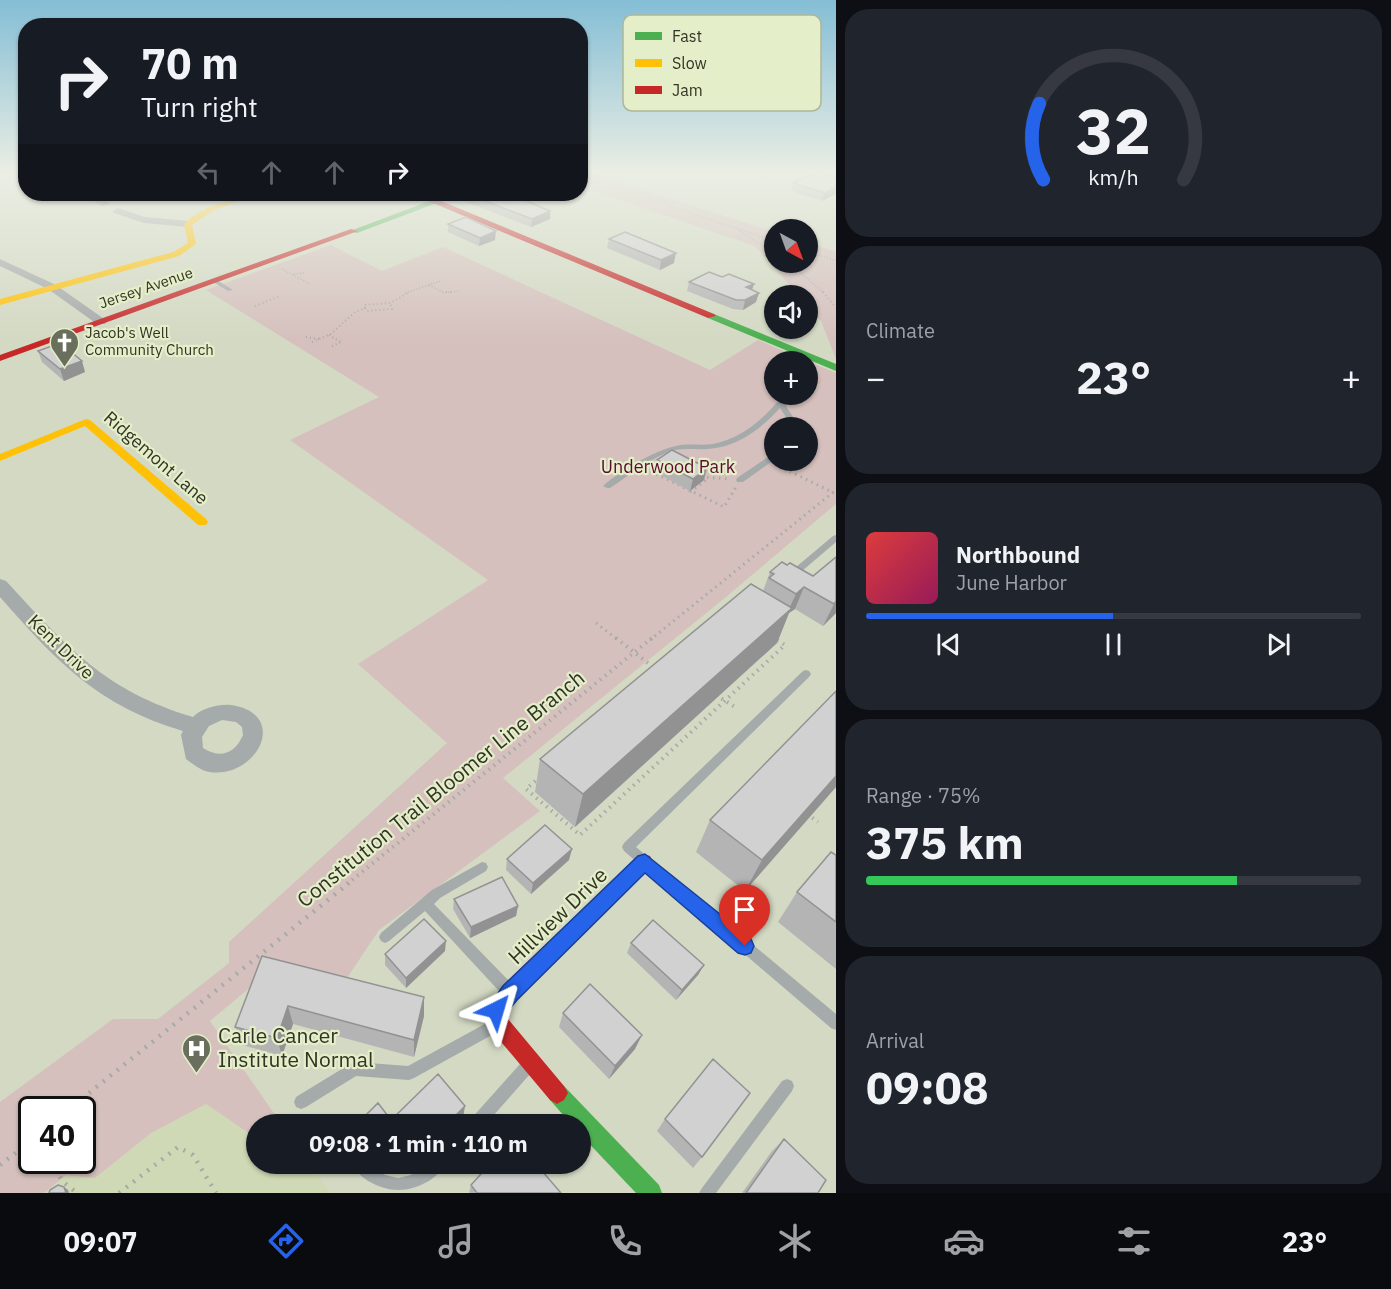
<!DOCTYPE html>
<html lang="en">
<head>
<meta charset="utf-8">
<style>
	body { margin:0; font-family:"IBM Plex Sans",sans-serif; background:#20242c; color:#f1f3f6; height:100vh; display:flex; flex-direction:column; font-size:22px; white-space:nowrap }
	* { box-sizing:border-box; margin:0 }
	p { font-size:20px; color:#9ea1a6 }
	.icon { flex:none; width:33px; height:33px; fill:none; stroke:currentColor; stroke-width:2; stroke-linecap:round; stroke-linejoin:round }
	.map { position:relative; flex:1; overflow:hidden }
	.side { display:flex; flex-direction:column; gap:9px; padding:9px; background:#0d0f14; width:555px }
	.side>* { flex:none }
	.hud { position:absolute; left:18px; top:18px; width:570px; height:183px; border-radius:24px; box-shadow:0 2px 4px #0004; background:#171b24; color:#f1f3f6; overflow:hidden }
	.needle { width:39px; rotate:139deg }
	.controls { position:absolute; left:764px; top:219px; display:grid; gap:12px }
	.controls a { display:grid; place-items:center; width:54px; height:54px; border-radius:50%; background:#171b24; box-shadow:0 2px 4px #0004; font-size:30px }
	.speed { position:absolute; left:18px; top:1096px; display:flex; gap:12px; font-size:30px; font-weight:700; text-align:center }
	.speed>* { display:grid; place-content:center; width:78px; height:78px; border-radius:50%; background:#171b24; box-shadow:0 2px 4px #0004; line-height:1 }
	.speed .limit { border:3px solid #111; border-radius:9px; background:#fff; color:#111 }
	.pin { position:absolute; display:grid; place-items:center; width:51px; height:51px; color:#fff; margin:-62px -26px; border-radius:50% 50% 50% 0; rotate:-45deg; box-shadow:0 0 6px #0007 }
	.pin .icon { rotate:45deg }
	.me { position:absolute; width:66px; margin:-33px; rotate:40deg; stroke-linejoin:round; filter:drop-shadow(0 0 4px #0008) }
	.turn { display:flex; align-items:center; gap:21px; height:126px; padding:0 24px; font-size:27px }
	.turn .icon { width:78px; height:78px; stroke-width:2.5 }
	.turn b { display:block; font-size:42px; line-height:51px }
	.lanes { display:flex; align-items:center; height:57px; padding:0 24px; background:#0003; justify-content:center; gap:30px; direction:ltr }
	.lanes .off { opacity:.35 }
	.big { font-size:45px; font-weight:700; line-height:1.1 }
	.side .card { flex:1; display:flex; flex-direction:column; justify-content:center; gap:9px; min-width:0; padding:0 21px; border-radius:24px; background:#20242c }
	.side .dial { align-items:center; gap:0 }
	.dial svg { height:156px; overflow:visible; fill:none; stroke:#363941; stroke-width:7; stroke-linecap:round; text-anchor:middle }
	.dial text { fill:#f1f3f6; stroke:none }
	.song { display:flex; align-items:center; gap:18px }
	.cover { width:72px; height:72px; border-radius:9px; background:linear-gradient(135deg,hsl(0 70% 55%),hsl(330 70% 35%)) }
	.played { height:6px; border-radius:3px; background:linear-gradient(90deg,#2563eb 50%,#363941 50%) }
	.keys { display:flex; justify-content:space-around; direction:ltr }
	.heat { display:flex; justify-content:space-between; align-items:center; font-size:33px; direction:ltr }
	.charge { height:9px; border-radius:4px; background:linear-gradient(90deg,#34c759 75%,#363941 0) }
	.trip { position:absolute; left:246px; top:1114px; width:345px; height:60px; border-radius:30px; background:#171b24; box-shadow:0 2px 4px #0004; font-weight:700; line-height:60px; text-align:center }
	.dock { display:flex; height:96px; justify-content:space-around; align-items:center; background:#090b0e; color:#9ea1a6 }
	.dock .icon { width:42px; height:42px }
	.dock .current { color:#2563eb }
	.dock b { font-size:27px; color:#f1f3f6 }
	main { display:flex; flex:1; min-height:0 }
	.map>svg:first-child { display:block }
	.built { fill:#d0d9b6 }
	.green { fill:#d5c0bd; fill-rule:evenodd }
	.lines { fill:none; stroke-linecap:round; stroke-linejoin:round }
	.path-far4 { stroke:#a6aaa5; stroke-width:1.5; stroke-dasharray:1 2; stroke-linecap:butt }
	.path-far3 { stroke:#a6aaa5; stroke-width:2; stroke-dasharray:1 3; stroke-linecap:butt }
	.path-far2 { stroke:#a6aaa5; stroke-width:3; stroke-dasharray:1.5 4.5; stroke-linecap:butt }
	.path-far1 { stroke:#a6aaa5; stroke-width:4; stroke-dasharray:1.5 5; stroke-linecap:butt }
	.path { stroke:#a6aaa5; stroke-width:4.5; stroke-dasharray:2 7; stroke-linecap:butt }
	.lane { fill:#a5aaaa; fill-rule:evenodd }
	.street { fill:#a5aaaa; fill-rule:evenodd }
	.fast { fill:#4caf50; fill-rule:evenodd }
	.slow { fill:#ffc107; fill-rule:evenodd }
	.jam { fill:#c62828; fill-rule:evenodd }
	.wall { fill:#b5b4b5 }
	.shaded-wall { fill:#939293 }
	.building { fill:#d2d1d2; stroke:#939293; stroke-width:1.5 }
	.route { fill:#2563eb; stroke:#184099; stroke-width:1.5 }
	.labels { text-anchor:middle; stroke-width:4.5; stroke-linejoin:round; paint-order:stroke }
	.far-street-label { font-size:15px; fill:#313426; stroke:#e4eec8 }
	.far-poi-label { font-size:15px; fill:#313426; stroke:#e4eec8; text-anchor:start }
	.street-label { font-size:18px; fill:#313426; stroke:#e4eec8 }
	.park-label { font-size:18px; fill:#5a092f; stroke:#e4eec8 }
	.near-street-label { font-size:21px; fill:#313426; stroke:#e4eec8 }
	.near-poi-label { font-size:21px; fill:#313426; stroke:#e4eec8; text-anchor:start }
	.key { fill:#e4eec8; stroke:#aeb697; stroke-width:1.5 }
	.key-label { font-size:16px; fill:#313426 }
</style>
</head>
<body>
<main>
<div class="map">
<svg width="836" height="1193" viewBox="0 0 836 1193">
	<rect width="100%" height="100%" fill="#d3d9c3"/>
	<!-- built -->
	<path class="built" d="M 210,1021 L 282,1125 L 256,1125 L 256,1164 L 310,1164 L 330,1193 L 2,1193 L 82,1161 Z"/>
	<!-- green -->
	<path class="green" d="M 581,172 L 590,172 L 774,232 L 774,262 L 807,262 L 807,242 L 836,252 L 836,359 L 821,321 L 807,306 L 807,296 L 798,295 L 755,246 L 581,187 Z
		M 331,245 L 382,271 L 443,247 L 710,370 L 758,340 L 836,373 L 836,504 L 726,597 L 503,778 L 540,811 L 379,930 L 343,984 L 271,970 L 210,1021 L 282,1125 L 256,1125 L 256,1138 L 206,1104 L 151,1133 L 95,1178 L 66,1175 L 44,1193 L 0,1193 L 0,1102 L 113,1019 L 158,1019 L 229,963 L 229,942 L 447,743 L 358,664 L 488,580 L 290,440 L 379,397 L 206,290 ZM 774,362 L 807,362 L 807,394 L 774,394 ZM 774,428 L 807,428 L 807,460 L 774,460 ZM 32,1110 L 82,1110 L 82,1161 L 32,1161 Z"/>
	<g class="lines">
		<!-- path-far4 -->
		<path class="path-far4" d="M 580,176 L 774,241
			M 740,231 L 774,253
			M 807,251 L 836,261
			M 788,262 L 824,293
			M 282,269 L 310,284
			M 294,274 L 304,273
			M 429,285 L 444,293 L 460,291
			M 405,293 L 441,281"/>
		<!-- path-far3 -->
		<path class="path-far3" d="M 442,292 L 452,292
			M 823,292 L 836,308
			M 255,306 L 280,296
			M 365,308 L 367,311 L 392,309 L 390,303
			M 329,335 L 341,342
			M 306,337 L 319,339
			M 312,342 L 331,334 L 355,312 L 365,308 L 364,305 L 390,303 L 410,292
			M 332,346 L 341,342"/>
		<!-- path-far2 -->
		<path class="path-far2" d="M 779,466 L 834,493
			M 658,468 L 652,472 L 724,507 L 736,487
			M 701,477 L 730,479
			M 690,492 L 706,480 L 704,479
			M 596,623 L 618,640
			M 650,640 L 836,490
			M 702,640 L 733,614 L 776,640"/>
		<!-- path-far1 -->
		<path class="path-far1" d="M 616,638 L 653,667
			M 704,638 L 526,789 L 580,835 L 785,645 L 774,638
			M 716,695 L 735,707
			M 807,814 L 818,822
			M 347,884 L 652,638"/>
		<!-- path -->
		<path class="path" d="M 68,1110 L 349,883
			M 51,1161 L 62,1181 L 77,1193
			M 0,1165 L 32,1140
			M 119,1193 L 178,1147 L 193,1155 L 216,1193"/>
		<!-- lane -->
		<path class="lane" d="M 213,280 L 217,280 L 233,290 L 228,291 L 213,282 Z
			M 784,394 L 791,394 L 784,403 L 800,428 L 793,428 L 780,408 C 761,429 737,447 708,449 C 697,450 686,448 675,450 C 651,457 630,475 610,488 L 607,488 L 603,486 C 618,472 655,450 676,446 C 688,443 701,446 713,444 C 742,439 766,417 784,394 Z
			M 771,455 L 774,455 L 774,460 L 743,482 L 737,482 L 736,480 L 737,478 Z
			M 836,535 L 836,542 L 795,577 L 789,577 L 788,575 L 789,573 L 833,536 Z
			M 806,670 L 809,671 L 811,674 L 809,677 L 636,847 L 836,1014 L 836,1030 L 831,1028 L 624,851 L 622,847 L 624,843 L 803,671 Z
			M 482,862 L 486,863 L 488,867 L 486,871 L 440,898 L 434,904 L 509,981 L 510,986 L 509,991 L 504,992 L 499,991 L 425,911 L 389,941 L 385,943 L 381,941 L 379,937 L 381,933 L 432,890 Z
			M 494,1019 L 499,1021 L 501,1026 L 499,1031 L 414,1078 L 409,1080 L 356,1076 L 306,1107 L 301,1109 L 296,1107 L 294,1102 L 296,1097 L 350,1064 L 355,1062 L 408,1066 Z
			M 525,1062 L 530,1064 L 532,1069 L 530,1074 L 485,1125 L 468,1125 L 470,1120 L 520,1064 Z
			M 787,1079 L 792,1081 L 794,1086 L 792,1091 L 716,1193 L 699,1193 L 702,1188 L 782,1081 Z
			M 352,1164 L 370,1164 L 385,1175 L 398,1178 L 411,1175 L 426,1164 L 445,1164 C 442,1171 436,1176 429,1181 C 407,1193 390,1193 368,1181 C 361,1176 355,1171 352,1164 Z"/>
		<!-- street -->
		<path class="street" d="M 830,172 L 836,172 L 836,175 L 832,174 Z
			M 83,194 L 94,194 L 111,204 L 102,206 Z
			M 118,208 L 145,217 L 188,221 L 193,224 L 188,227 L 144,223 L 114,213 L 113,211 Z
			M 0,259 L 56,285 L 107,321 L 105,324 L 97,324 L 48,289 L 0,266 Z
			M 0,579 L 6,581 C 66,646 105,691 193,717 C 202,708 219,704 231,705 C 291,714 256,779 210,772 C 201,771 193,764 186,759 L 181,735 L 183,731 C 98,706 56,661 0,597 ZM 222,720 L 236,722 L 242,727 L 243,735 C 235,754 220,759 203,748 L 202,737 L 209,726 Z"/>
		<!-- fast -->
		<path class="fast" d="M 435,199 L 442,201 L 357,233 L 350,231 Z
			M 708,314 L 714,314 L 836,364 L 836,371 L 708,318 Z
			M 557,1082 L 564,1086 L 659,1185 L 662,1193 L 636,1193 L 580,1134 L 580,1125 L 572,1125 L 550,1100 L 546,1093 L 550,1086 Z"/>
		<!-- slow -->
		<path class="slow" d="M 250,194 L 260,194 L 214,210 L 192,225 L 196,244 L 179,256 L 0,305 L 0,299 L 173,252 L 188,243 L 184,224 C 202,206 227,201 250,194 Z
			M 86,419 L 90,420 L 206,519 L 208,522 L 206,525 L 198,525 L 85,426 L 0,461 L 0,454 Z"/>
		<!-- jam -->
		<path class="jam" d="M 424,194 L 714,314 L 716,316 L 708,318 L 421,198 L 420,196 Z
			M 351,229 L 358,231 L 0,361 L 0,355 Z
			M 644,854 L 650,856 L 653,862 L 650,868 L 517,999 L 506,1013 L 508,1019 L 564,1086 L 568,1093 L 564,1100 L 557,1104 L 550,1100 L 492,1031 L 486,1010 L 503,985 L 638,856 Z"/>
	</g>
	<!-- wall -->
	<path class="wall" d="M 836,177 L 822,201 L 791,191 L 793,183 Z
		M 467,194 L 550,219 L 531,227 L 466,202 Z
		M 448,224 L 495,240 L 479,246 L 448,232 Z
		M 609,239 L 674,263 L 660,270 L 607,248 Z
		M 689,282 L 752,290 L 756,302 L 743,310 L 733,309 L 687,291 Z
		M 38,351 L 85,372 L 64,381 L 42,362 Z
		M 657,460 L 704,480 L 690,491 L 655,472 Z
		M 836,557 L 836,613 L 823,626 L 795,609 L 789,613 L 777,643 L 575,827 L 535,792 L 540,759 L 763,591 L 770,572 L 787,565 L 813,576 Z
		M 836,787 L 745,891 L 696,852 L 710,820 Z
		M 836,855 L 836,969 L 778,922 L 797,892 Z
		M 507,859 L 569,860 L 531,894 L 506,870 Z
		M 454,899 L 518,906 L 516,916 L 470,938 L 453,909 Z
		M 631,943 L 704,965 L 698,975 L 676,1000 L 627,953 Z
		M 445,951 L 406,988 L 385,965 L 385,954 Z
		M 262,956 L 424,997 L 424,1016 L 414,1057 L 293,1024 L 282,1056 L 242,1045 L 235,1027 Z
		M 563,1013 L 635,1049 L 609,1079 L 559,1027 Z
		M 665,1119 L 702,1157 L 693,1168 L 657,1131 Z
		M 784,1139 L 818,1193 L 742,1193 L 772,1151 Z
		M 374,1164 L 388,1164 L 382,1170 Z
		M 408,1164 L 418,1164 L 413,1170 Z
		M 471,1185 L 561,1193 L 469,1193 Z"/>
	<!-- shaded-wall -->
	<path class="shaded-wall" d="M 836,187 L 836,194 L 822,201 L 825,193 Z
		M 550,211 L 550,219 L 531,227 L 532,219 Z
		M 496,231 L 495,240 L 479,246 L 480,238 Z
		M 676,253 L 674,263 L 660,270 L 661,260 Z
		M 754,284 L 751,293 L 746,287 Z
		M 759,293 L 756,302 L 743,310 L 745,300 Z
		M 82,361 L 85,372 L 64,381 L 60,369 Z
		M 707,468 L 704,480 L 690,491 L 693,479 Z
		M 804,587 L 795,609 L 789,613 L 777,643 L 575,827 L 583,794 L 788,611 L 796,594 Z
		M 836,601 L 836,613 L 823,626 L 834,604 Z
		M 836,776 L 836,787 L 745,891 L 762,860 Z
		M 572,849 L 569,860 L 531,894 L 533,883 Z
		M 518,906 L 516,916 L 470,938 L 471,927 Z
		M 446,941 L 445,951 L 406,988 L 406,978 Z
		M 704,965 L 698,975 L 676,1000 L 682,990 Z
		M 424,997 L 424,1016 L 414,1057 L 414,1040 Z
		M 288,1006 L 293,1024 L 282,1056 L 277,1038 Z
		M 642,1035 L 635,1049 L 609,1079 L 615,1066 Z
		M 465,1106 L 463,1118 L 456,1125 L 446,1125 Z
		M 381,1164 L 388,1164 L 382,1170 Z
		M 413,1164 L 418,1164 L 413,1170 Z
		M 64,1187 L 68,1190 L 69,1193 L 66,1193 Z"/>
	<!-- building -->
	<path class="building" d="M 816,172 L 820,172 L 836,177 L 836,187 L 825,193 L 793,183 Z
		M 467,194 L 510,194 L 550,211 L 532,219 Z
		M 466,217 L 496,231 L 480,238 L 448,224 Z
		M 625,232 L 676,253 L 661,260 L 609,239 Z
		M 709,272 L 722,277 L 729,274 L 754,284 L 746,287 L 759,293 L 745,300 L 736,300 L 689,282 Z
		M 60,343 L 82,361 L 60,369 L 38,351 Z
		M 672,450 L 707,468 L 693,479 L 657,460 Z
		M 836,557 L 836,601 L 834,604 L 804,587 L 796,594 L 769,578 L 774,574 L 770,572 L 782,562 L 787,565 L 790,563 L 813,576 Z
		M 751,584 L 792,608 L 583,794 L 540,759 Z
		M 836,691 L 836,776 L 762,860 L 710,820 Z
		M 545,825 L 572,849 L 533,883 L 507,859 Z
		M 831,852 L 836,855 L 836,922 L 797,892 Z
		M 502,877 L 518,906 L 471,927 L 454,899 Z
		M 424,919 L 446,941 L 406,978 L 385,954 Z
		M 653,920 L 704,965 L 682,990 L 631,943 Z
		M 262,956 L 424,997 L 414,1040 L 288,1006 L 277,1038 L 235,1027 Z
		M 590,984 L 642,1035 L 615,1066 L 563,1013 Z
		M 713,1059 L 750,1093 L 702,1157 L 665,1119 Z
		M 438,1074 L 465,1106 L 446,1125 L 356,1125 L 378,1103 L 391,1120 Z
		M 784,1139 L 826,1180 L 818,1193 L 746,1193 Z
		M 490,1164 L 536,1164 L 561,1193 L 477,1193 L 471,1185 Z
		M 58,1185 L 64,1187 L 66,1193 L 49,1193 L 50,1190 Z"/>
	<!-- sky -->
	<linearGradient id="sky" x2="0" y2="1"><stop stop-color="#84bed5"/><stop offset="0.51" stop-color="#ebeee4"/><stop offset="1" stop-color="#ebeee4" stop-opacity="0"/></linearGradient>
	<rect width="836" height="339" fill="url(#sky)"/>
	<!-- route -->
	<path class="route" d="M 645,854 L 751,939 L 754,946 L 751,953 L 745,955 L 738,953 L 645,873 L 517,1000 L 503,1017 L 496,1020 L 489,1017 L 486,1010 L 503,986 L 638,856 Z"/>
	<!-- icons -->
	<defs>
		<symbol id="church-pin" viewBox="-11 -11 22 30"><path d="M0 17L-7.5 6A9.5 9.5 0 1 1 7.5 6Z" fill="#6a6e5d" stroke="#e4eec8"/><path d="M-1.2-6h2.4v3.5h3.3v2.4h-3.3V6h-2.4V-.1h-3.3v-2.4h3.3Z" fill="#fff"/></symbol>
		<symbol id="hospital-pin" viewBox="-11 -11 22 30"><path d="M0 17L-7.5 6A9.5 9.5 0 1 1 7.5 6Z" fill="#6a6e5d" stroke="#e4eec8"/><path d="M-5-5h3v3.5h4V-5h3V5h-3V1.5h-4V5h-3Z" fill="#fff"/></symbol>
	</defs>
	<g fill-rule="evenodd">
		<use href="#church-pin" x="48" y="326" width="33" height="45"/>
		<use href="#hospital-pin" x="180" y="1032" width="33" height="45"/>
	</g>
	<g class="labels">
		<!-- far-street labels -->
		<g class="far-street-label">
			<text transform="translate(146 288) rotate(-19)" y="5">Jersey Avenue</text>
		</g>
		<!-- far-poi labels -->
		<g class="far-poi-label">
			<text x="85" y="338">Jacob's Well<tspan x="85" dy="17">Community Church</tspan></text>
		</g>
		<!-- street labels -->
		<g class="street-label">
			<text transform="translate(156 458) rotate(41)" y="6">Ridgemont Lane</text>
			<text transform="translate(61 647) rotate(44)" y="6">Kent Drive</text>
		</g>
		<!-- park labels -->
		<g class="park-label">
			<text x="668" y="473">Underwood Park</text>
		</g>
		<!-- near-street labels -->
		<g class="near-street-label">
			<text transform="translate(441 789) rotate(-39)" y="7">Constitution Trail Bloomer Line Branch</text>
			<text transform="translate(558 916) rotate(-44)" y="7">Hillview Drive</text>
		</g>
		<!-- near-poi labels -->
		<g class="near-poi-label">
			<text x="218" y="1043">Carle Cancer<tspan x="218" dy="24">Institute Normal</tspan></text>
		</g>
	</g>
	<!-- legend -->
	<rect x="623" y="15" width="198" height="96" rx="9" class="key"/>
	<rect x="635" y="32" width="27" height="8" fill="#4caf50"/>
	<rect x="635" y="59" width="27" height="8" fill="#ffc107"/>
	<rect x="635" y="86" width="27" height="8" fill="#c62828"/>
	<g class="key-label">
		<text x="672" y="42">Fast</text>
		<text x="672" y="69">Slow</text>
		<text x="672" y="96">Jam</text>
	</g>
</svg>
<div class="controls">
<a><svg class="needle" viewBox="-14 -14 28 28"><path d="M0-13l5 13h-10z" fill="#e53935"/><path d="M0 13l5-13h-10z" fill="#9ea1a6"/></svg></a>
<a><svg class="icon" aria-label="sound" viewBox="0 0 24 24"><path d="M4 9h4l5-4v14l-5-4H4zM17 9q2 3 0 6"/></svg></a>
<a>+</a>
<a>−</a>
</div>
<div class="speed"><div class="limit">40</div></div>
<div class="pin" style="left:745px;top:946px;background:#d93025"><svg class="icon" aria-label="arrive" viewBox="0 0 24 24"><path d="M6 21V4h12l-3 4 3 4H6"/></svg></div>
<svg class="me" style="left:496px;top:1010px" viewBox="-20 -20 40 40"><path d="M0-17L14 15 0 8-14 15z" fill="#2563eb" stroke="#fff" stroke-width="4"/></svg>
<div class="trip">09:08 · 1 min · 110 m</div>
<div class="hud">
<div class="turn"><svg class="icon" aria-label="right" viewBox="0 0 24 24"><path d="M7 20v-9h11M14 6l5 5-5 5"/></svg><div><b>70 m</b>Turn right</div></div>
<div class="lanes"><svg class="icon off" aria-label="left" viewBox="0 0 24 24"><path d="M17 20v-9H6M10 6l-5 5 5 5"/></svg><svg class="icon off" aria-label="ahead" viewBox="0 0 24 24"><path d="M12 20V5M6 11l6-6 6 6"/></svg><svg class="icon off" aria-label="ahead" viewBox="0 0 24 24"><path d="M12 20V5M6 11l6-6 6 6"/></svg><svg class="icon" aria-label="right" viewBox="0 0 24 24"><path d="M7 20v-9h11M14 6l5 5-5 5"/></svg></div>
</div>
</div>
<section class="side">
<div class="card dial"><svg viewBox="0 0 100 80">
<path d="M14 69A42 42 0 1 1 86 69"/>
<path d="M14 69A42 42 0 0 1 12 30" stroke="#2563eb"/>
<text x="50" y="56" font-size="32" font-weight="700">32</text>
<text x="50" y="72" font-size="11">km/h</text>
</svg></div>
<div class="card"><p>Climate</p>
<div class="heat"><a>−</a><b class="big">23°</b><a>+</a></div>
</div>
<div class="card">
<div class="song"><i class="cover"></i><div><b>Northbound</b><p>June Harbor</p></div></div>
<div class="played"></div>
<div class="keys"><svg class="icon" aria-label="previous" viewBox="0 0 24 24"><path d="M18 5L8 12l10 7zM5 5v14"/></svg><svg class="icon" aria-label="pause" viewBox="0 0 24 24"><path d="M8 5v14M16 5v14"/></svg><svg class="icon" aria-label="next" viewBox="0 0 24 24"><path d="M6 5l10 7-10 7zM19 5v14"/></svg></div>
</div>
<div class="card"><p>Range · 75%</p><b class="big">375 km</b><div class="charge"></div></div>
<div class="card"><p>Arrival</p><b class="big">09:08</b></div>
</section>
</main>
<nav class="dock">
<b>09:07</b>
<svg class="icon current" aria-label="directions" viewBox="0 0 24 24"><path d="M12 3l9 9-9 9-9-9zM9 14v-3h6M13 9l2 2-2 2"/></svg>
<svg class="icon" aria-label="music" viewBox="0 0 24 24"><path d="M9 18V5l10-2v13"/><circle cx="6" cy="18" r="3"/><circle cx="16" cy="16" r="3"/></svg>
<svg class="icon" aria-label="phone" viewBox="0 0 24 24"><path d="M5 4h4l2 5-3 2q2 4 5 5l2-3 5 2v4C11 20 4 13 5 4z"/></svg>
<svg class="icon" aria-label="climate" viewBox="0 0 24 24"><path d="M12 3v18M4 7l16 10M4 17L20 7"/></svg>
<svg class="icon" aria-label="car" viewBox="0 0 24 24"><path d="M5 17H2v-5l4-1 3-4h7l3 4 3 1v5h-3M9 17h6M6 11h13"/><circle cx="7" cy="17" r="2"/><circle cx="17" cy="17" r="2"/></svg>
<svg class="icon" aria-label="filters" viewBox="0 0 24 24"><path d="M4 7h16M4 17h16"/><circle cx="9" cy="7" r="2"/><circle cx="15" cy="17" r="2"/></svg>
<b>23°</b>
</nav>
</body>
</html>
